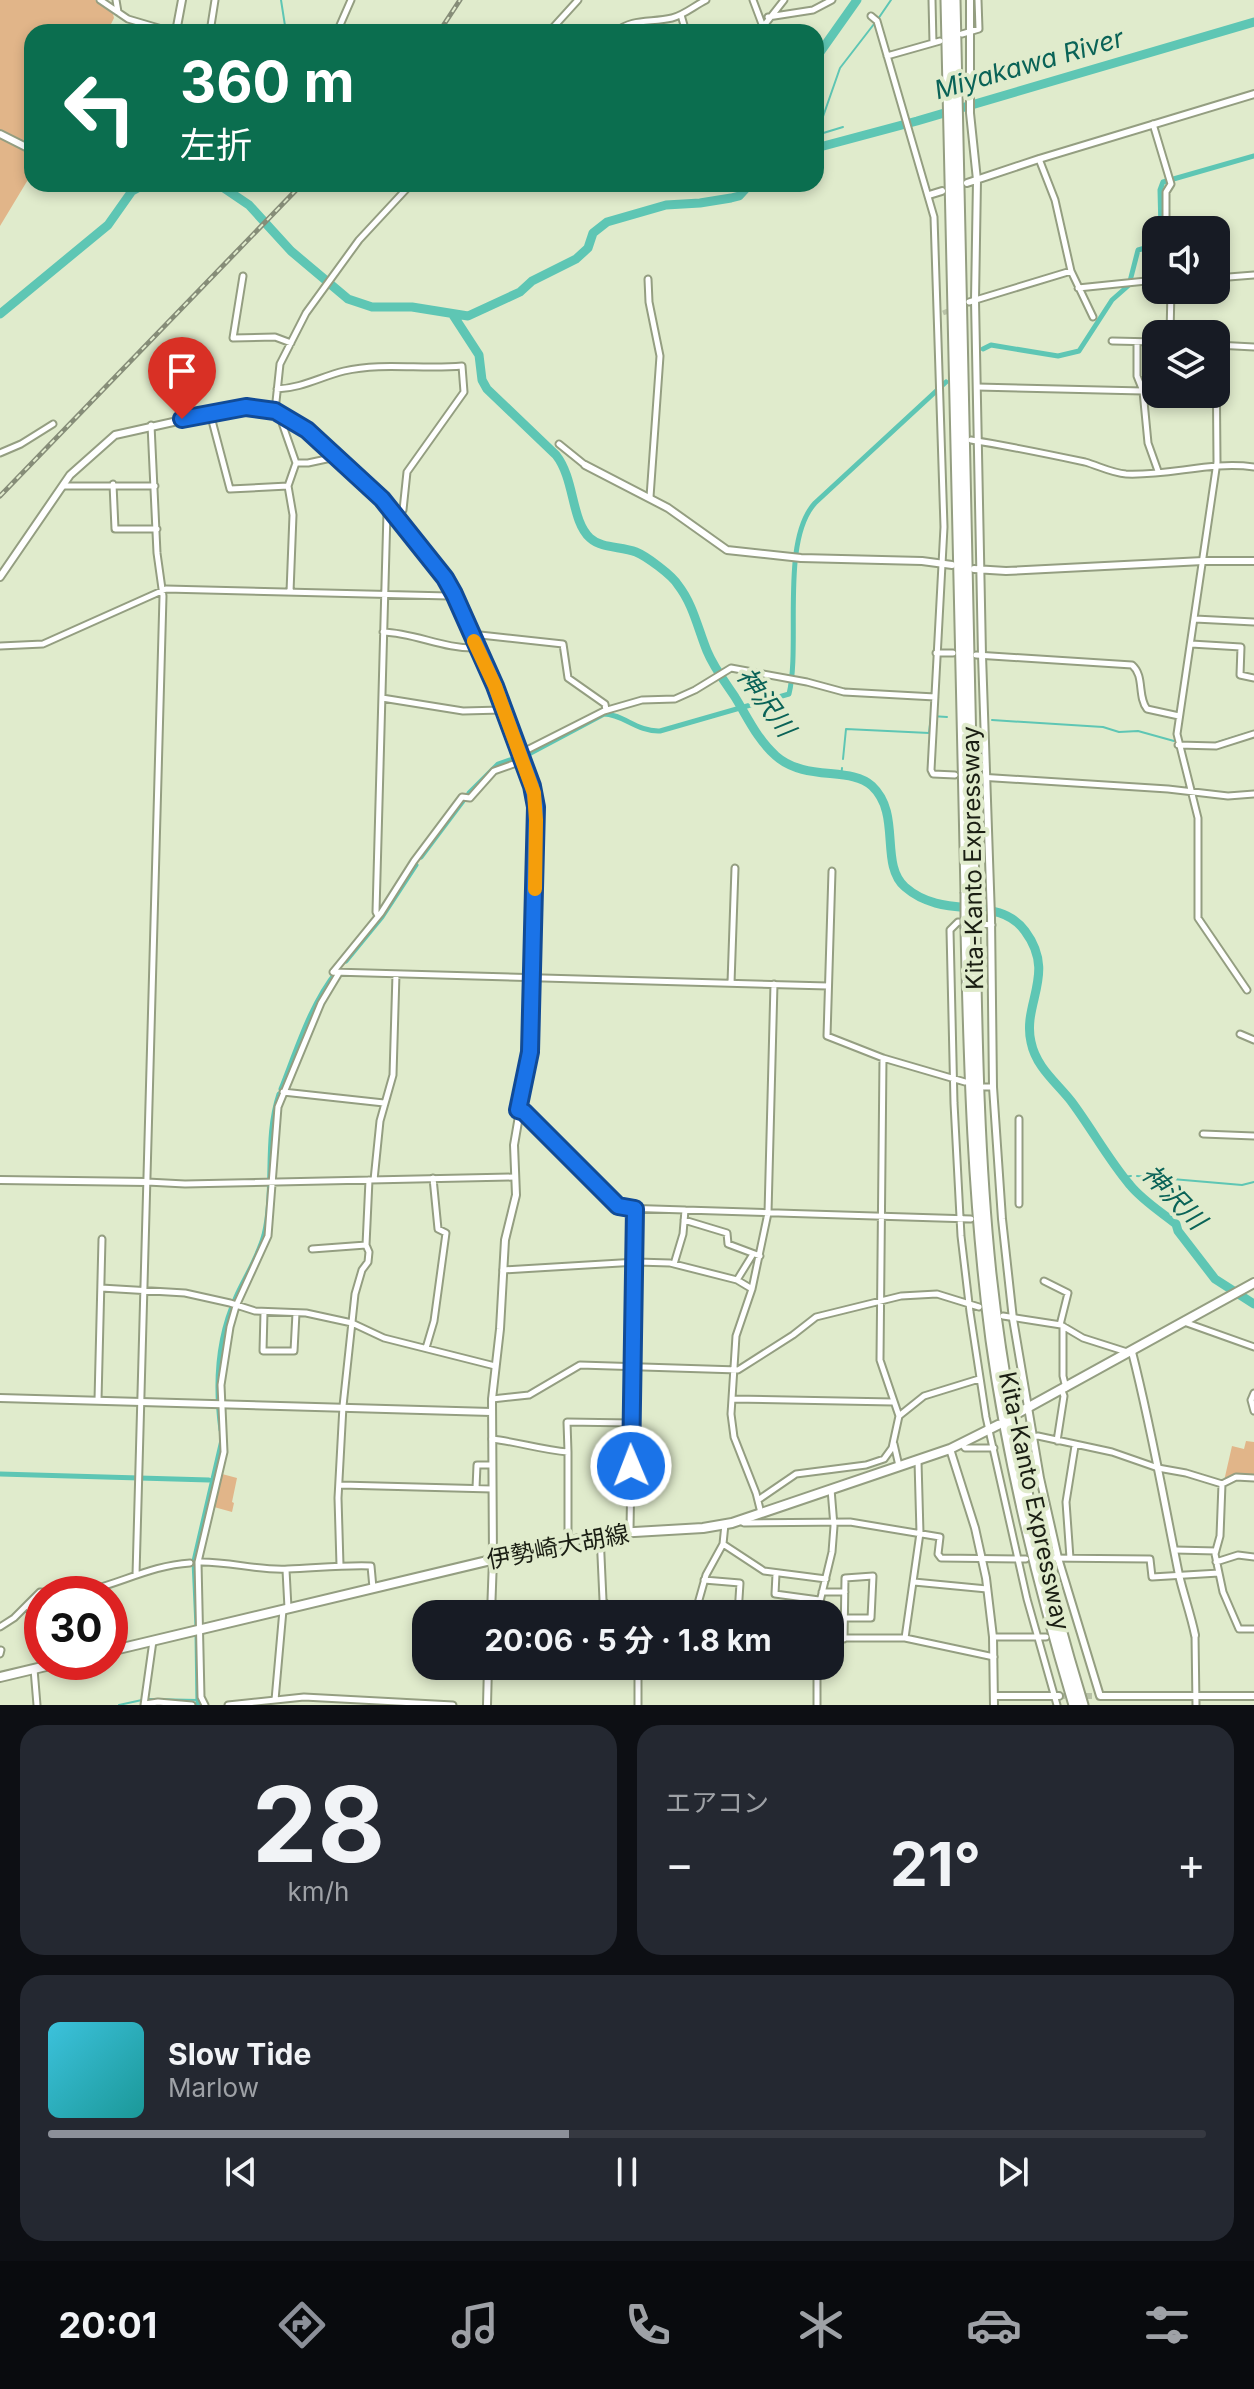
<!DOCTYPE html>
<html lang="ja">
<head>
<meta charset="utf-8">
<style>
	body { margin:0; font-family:Inter,"Noto Sans JP",sans-serif; background:#242831; color:#f1f3f6; height:100vh; display:flex; flex-direction:column; font-size:30px; white-space:nowrap }
	* { box-sizing:border-box; margin:0 }
	p { font-size:26px; color:#9ea1a6 }
	.icon { flex:none; width:44px; height:44px; fill:none; stroke:currentColor; stroke-width:2; stroke-linecap:round; stroke-linejoin:round }
	.map { position:relative; height:1705px; overflow:hidden }
	.panel { display:flex; flex-direction:column; gap:20px; padding:20px; background:#0d0f14; flex:1 }
	.panel>* { flex:none }
	.top-card { position:absolute; left:24px; top:24px; width:800px; height:168px; border-radius:24px; box-shadow:0 4px 12px #0003; background:#0b6e4f; color:#fff; overflow:hidden }
	.tools { position:absolute; left:1142px; top:216px; display:grid; gap:16px }
	.tools a { display:grid; place-items:center; width:88px; height:88px; border-radius:16px; background:#171b24; box-shadow:0 4px 12px #0003; font-size:40px }
	.speed { position:absolute; left:24px; top:1576px; display:flex; gap:16px; font-size:40px; font-weight:700; text-align:center }
	.speed>* { display:grid; place-content:center; width:104px; height:104px; border-radius:50%; background:#171b24; box-shadow:0 4px 12px #0003; line-height:1 }
	.speed .limit { border:12px solid #d22; background:#fff; color:#111 }
	.pin { position:absolute; display:grid; place-items:center; width:68px; height:68px; color:#fff; margin:-82px -34px; border-radius:50% 50% 50% 0; rotate:-45deg; box-shadow:0 0 8px #0007 }
	.pin .icon { rotate:45deg }
	.me { position:absolute; width:88px; margin:-44px; rotate:359deg; stroke-linejoin:round; filter:drop-shadow(0 0 6px #0008) }
	.turn { display:flex; align-items:center; gap:28px; height:168px; padding:0 24px; font-size:36px }
	.turn .icon { width:104px; height:104px; stroke-width:2.5 }
	.turn b { display:block; font-size:56px; line-height:68px }
	.big { font-size:60px; font-weight:700; line-height:1.1 }
	.panel .widget { flex:1; display:flex; flex-direction:column; justify-content:center; gap:12px; min-width:0; padding:0 28px; border-radius:24px; background:#242831 }
	.panel .dial { align-items:center; gap:0 }
	.dial b { font-size:104px; line-height:1 }
	.song { display:flex; align-items:center; gap:24px }
	.cover { width:96px; height:96px; border-radius:12px; background:linear-gradient(135deg,hsl(190 70% 55%),hsl(180 70% 35%)) }
	.played { height:8px; border-radius:4px; background:linear-gradient(90deg,#8c9099 45%,#363941 45%) }
	.keys { display:flex; justify-content:space-around; direction:ltr }
	.heat { display:flex; justify-content:space-between; align-items:center; font-size:44px; direction:ltr }
	.panel .tiles { flex:1; display:grid; gap:20px; grid-template-columns:1fr 1fr }
	.widget:last-child { grid-column:span 2 }
	.trip { position:absolute; left:412px; top:1600px; width:432px; height:80px; border-radius:24px; background:#171b24; box-shadow:0 4px 12px #0003; font-weight:700; line-height:80px; text-align:center }
	.tabs { display:flex; height:128px; justify-content:space-around; align-items:center; background:#090b0e; color:#9ea1a6 }
	.tabs .icon { width:56px; height:56px }
	.tabs .selected { color:#8c9099 }
	.tabs b { font-size:36px; color:#f1f3f6 }
	.map>svg:first-child { display:block }
	.green { fill:#e1b589 }
	.lines { fill:none; stroke-linecap:round; stroke-linejoin:round }
	.stream { stroke:#5ec6b4; stroke-width:2 }
	.canal { stroke:#5ec6b4; stroke-width:5 }
	.river { stroke:#5ec6b4; stroke-width:9 }
	.minor-tunnel { stroke:#b8c2a7; stroke-width:5; stroke-dasharray:5 2.5; stroke-linecap:butt }
	.tertiary-tunnel { stroke:#b8c2a7; stroke-width:6; stroke-dasharray:6 3; stroke-linecap:butt }
	.minor-casing { stroke:#949e81; stroke-width:9 }
	.tertiary-casing { stroke:#949e81; stroke-width:10 }
	.primary-casing { stroke:#949e81; stroke-width:12 }
	.motorway-casing { stroke:#949e81; stroke-width:13 }
	.minor { stroke:#fff; stroke-width:5 }
	.tertiary { stroke:#fff; stroke-width:6 }
	.primary { stroke:#fff; stroke-width:8 }
	.motorway { stroke:#fff; stroke-width:9 }
	.rail-casing { stroke:#868d78; stroke-width:5 }
	.rail { stroke:#e0ebcc; stroke-width:2; stroke-dasharray:6; stroke-linecap:butt }
	.motorway-bridge-casing { stroke:#949e81; stroke-width:13; stroke-linecap:butt }
	.motorway-bridge { stroke:#fff; stroke-width:9 }
	.route-casing { stroke:#114b97; stroke-width:20 }
	.route { stroke:#1a73e8; stroke-width:14 }
	.slow { stroke:#f59e0b; stroke-width:14 }
	.labels { text-anchor:middle; stroke-width:8; stroke-linejoin:round; paint-order:stroke }
	.street-label { font-size:24px; fill:#1a1e13; stroke:#e0ebcc }
	.water-label { font-size:26px; font-style:italic; fill:#0a6357; stroke:#e0ebcc }
</style>
</head>
<body>
<div class="map">
<svg width="1254" height="1705" viewBox="0 0 1254 1705">
	<rect width="100%" height="100%" fill="#e0ebcc"/>
	<!-- green -->
	<path class="green" d="M 0,0 L 95,0 L 113,14 L 114,18 L 107,32 L 32,32 L 32,173 L 0,226 Z
		M 1246,1441 L 1254,1442 L 1254,1477 L 1224,1481 L 1232,1446 L 1244,1449 Z
		M 222,1474 L 237,1478 L 232,1502 L 234,1503 L 232,1512 L 214,1507 Z"/>
	<g class="lines">
		<!-- stream -->
		<path class="stream" d="M 281,0 L 286,32
			M 878,19 L 891,0
			M 843,127 L 820,134 L 819,128 L 840,68 L 874,24
			M 823,143 L 824,145
			M 130,184 L 132,191
			M 992,720 L 1103,727 L 1119,732 L 1138,731 L 1174,741
			M 1202,743 L 1215,743 L 1254,731
			M 843,759 L 846,729 L 929,733 L 931,716 L 947,717
			M 841,777 L 842,768
			M 1137,1176 L 1242,1185 L 1254,1182
			M 1124,1177 L 1131,1176
			M 148,1699 L 198,1700
			M 119,1705 L 142,1700"/>
		<!-- canal -->
		<path class="canal" d="M 1161,230 L 1160,190 L 1163,182 L 1254,156
			M 983,349 L 991,345 L 1058,356 L 1079,351 L 1112,300 L 1129,285 L 1138,250 L 1156,245
			M 525,756 L 604,714 C 623,714 637,732 660,731 L 789,694 C 801,645 780,541 815,503 L 946,382
			M 469,793 L 498,764 L 516,758
			M 421,857 L 463,801
			M 346,961 L 382,917 L 416,865
			M 281,1089 C 297,1049 310,1005 337,971
			M 221,1430 C 215,1386 217,1339 236,1297 C 245,1277 258,1257 264,1235 C 275,1189 264,1139 279,1094
			M 0,1474 L 209,1480
			M 197,1627 L 194,1561 L 222,1440
			M 197,1633 L 198,1705"/>
		<!-- river -->
		<path class="river" d="M 816,58 L 857,0
			M 816,148 L 917,121 L 1254,22
			M 218,184 L 249,205 L 291,251 L 348,299 L 372,307 L 412,307 L 468,316 L 520,292 L 532,281 L 576,259 L 588,248 L 593,233 L 607,222 L 666,205 L 700,203 L 731,198 L 739,196 L 750,184
			M 0,314 L 108,225 L 132,191 L 145,184
			M 453,315 L 479,355 L 482,380 L 487,389 L 556,455 C 575,479 571,521 590,538 C 602,549 621,546 636,552 C 646,556 672,575 678,585 C 693,604 698,629 707,651 C 714,668 725,682 735,697 C 748,718 757,739 776,756 C 806,782 850,766 872,786 C 902,814 879,864 905,887 C 945,922 997,893 1025,931 C 1057,974 1022,1003 1031,1042 C 1036,1067 1056,1082 1071,1101 C 1092,1129 1108,1159 1130,1185 C 1142,1200 1161,1212 1176,1224 L 1178,1231 L 1215,1279 L 1254,1304"/>
		<!-- minor-tunnel -->
		<path class="minor-tunnel" d="M 943,313 L 953,309"/>
		<!-- tertiary-tunnel -->
		<path class="tertiary-tunnel" d="M 1059,1696 L 1092,1696"/>
		<defs>
			<path id="minor" d="M 100,0 L 128,19 L 172,32
				M 116,0 L 118,12
				M 753,0 L 762,24
				M 932,0 L 933,43
				M 681,15 L 686,32
				M 871,16 L 877,21 L 934,217 L 944,527 L 931,770 L 933,774 L 955,775
				M 768,17 L 813,10 L 832,0
				M 210,32 L 215,0
				M 337,32 L 351,0
				M 549,32 L 578,0
				M 616,32 C 632,18 651,23 672,18 C 684,15 694,6 706,0
				M 759,32 L 784,0
				M 962,34 L 979,29 L 978,0
				M 887,56 L 940,41
				M 1153,124 L 1171,184 L 1166,192 L 1166,230
				M 1039,159 L 1055,200 L 1071,271 L 1093,317
				M 243,276 L 233,338 L 275,337 L 291,343
				M 1216,278 L 1254,275
				M 648,279 L 649,302 L 660,356 L 650,497
				M 1078,288 L 1156,280
				M 969,302 L 1071,271
				M 1170,334 L 1171,290
				M 1112,341 L 1156,342
				M 1137,342 L 1137,376 L 1143,391 L 1148,443 L 1158,471
				M 1216,345 L 1217,462 L 1177,734 L 1198,818 L 1198,918 L 1247,990
				M 1216,345 L 1254,347
				M 977,387 L 1143,391
				M 277,389 C 302,388 320,377 344,371 C 383,362 423,370 462,366 L 464,392 L 407,472 L 403,510 L 397,516
				M 210,413 L 230,489 L 288,486
				M 971,440 C 1009,446 1047,454 1085,462 C 1099,466 1112,473 1126,474 C 1170,476 1210,461 1254,467
				M 559,444 L 585,465
				M 0,453 L 21,444 L 53,424
				M 296,463 L 308,463 L 336,457
				M 113,484 L 115,529 L 157,529
				M 63,486 L 155,486
				M 290,592 L 293,515 L 288,486 L 296,463 L 280,417 L 275,411 L 280,364 L 306,313 L 359,240 L 411,184
				M 1195,619 L 1254,622
				M 383,632 C 415,633 444,649 476,648
				M 471,634 L 563,644 L 568,678 L 605,704 L 606,710
				M 1191,644 L 1241,647 L 1240,675 L 1254,678
				M 0,646 L 43,644 L 166,589 L 449,596 L 454,594
				M 936,653 L 953,653
				M 976,655 L 1132,665 C 1145,676 1137,696 1147,709 L 1179,716
				M 382,698 L 463,711 L 502,710
				M 1178,745 L 1216,746 L 1254,734
				M 519,754 L 604,711 L 642,700 L 675,699 L 695,690 L 731,668 L 807,682 L 844,692 L 935,697
				M 979,777 L 1168,789 L 1228,796 L 1254,794
				M 832,871 L 827,1036 L 883,1058 L 965,1082
				M 378,916 L 376,912 L 387,512 L 390,508
				M 992,925 L 958,922 L 950,930 L 954,1103 L 961,1236 L 970,1312 L 986,1417 L 1027,1599 L 1057,1705
				M 333,972 L 828,986
				M 333,972 L 381,913 L 414,861 L 462,797 L 470,798 L 494,771 L 522,761
				M 731,983 L 735,868
				M 1240,1034 L 1254,1040
				M 984,1087 L 993,1087
				M 283,1092 L 384,1103
				M 518,1110 L 524,1112 L 622,1208 L 971,1219
				M 1203,1134 L 1254,1136
				M 374,1180 L 380,1121 L 393,1075 L 396,974
				M 147,1182 L 185,1184 L 514,1177
				M 1019,1204 L 1019,1119
				M 684,1220 L 727,1233 L 728,1244 L 760,1256
				M 312,1249 L 366,1245
				M 674,1264 L 683,1234 L 685,1210
				M 503,1270 L 637,1262 L 670,1263 L 737,1280 L 752,1289
				M 737,1280 L 753,1254
				M 1044,1281 L 1068,1293 L 1060,1325
				M 101,1288 L 185,1293 L 230,1303 L 255,1311 L 306,1313 L 352,1323 L 384,1338 L 495,1366
				M 264,1312 L 263,1351 L 294,1351 L 296,1313
				M 1003,1316 L 1061,1325 L 1083,1338 L 1127,1352
				M 1184,1322 L 1254,1347
				M 1063,1326 L 1063,1376 L 1066,1388
				M 426,1348 L 434,1321 L 446,1233 L 438,1229 L 433,1178
				M 1254,1393 L 1251,1400 L 1254,1411
				M 492,1399 L 529,1395 L 580,1365 L 738,1370 L 793,1335 L 816,1317 L 901,1296 L 937,1294 L 979,1307
				M 732,1399 L 893,1402
				M 98,1400 L 102,1239
				M 899,1416 L 924,1396 L 979,1379
				M 1032,1437 L 1038,1436 L 1112,1452 L 1158,1468 L 1186,1473 L 1222,1484 L 1236,1477 L 1254,1478
				M 492,1439 C 518,1442 542,1450 568,1452 L 568,1541
				M 1057,1441 L 1064,1396 L 1062,1391
				M 894,1444 L 899,1466
				M 962,1444 L 965,1448 L 994,1448
				M 568,1452 L 567,1422 L 631,1423
				M 1222,1484 L 1220,1536 L 1215,1554 L 1223,1592 L 1239,1629 L 1254,1629
				M 341,1485 L 492,1489
				M 476,1488 L 477,1465 L 492,1465
				M 758,1500 L 796,1474 L 866,1465 L 884,1459 L 892,1448 L 899,1416 L 880,1360 L 883,1058
				M 761,1513 L 756,1493 L 734,1437 L 731,1414 L 736,1336 L 752,1289 L 768,1213 L 774,984
				M 740,1521 L 744,1523 L 850,1522 L 940,1537 L 938,1554 L 941,1558 L 1026,1559
				M 630,1531 L 635,1209
				M 600,1534 L 603,1600 L 612,1614
				M 723,1544 L 764,1571 L 826,1579
				M 1175,1550 L 1216,1551
				M 1047,1558 L 1150,1559 L 1152,1577 L 1219,1573
				M 1070,1558 L 1066,1502 L 1075,1446
				M 198,1562 C 228,1561 259,1571 288,1569 C 316,1568 343,1565 371,1566 L 373,1588
				M 1216,1562 L 1238,1555 L 1254,1557
				M 340,1565 L 338,1498 L 343,1406 L 355,1294 L 362,1270 L 368,1262 L 369,1252 L 366,1245 L 369,1180
				M 286,1570 L 288,1608
				M 776,1574 L 775,1594 L 819,1600
				M 136,1575 L 163,596 L 157,553 L 151,425
				M 704,1580 L 740,1583 L 738,1614
				M 914,1582 L 987,1589
				M 822,1592 L 845,1592
				M 28,1605 L 40,1636
				M 695,1614 L 706,1575 L 723,1544 L 725,1524
				M 817,1614 L 832,1552 L 834,1526 L 831,1489
				M 0,1627 L 14,1618 L 40,1592 C 57,1592 75,1594 91,1590 C 125,1581 155,1565 190,1563
				M 1195,1635 L 1196,1705
				M 993,1637 L 1046,1637
				M 830,1638 L 905,1638 L 994,1657
				M 905,1638 L 920,1533 L 918,1461
				M 844,1639 L 845,1578 L 873,1576 L 871,1618 L 845,1618
				M 0,1654 L 1,1650
				M 817,1666 L 817,1705
				M 34,1669 L 37,1705
				M 275,1700 L 283,1610
				M 145,1704 L 158,1702 L 192,1705
				M 144,1705 L 153,1641
				M 205,1705 L 201,1697 L 198,1562 L 224,1452 L 221,1385 L 230,1327 L 236,1306 L 268,1236 L 278,1107 L 321,1003 L 339,973
				M 228,1705 L 304,1697 L 453,1705
				M 638,1705 L 638,1666"/>
			<path id="tertiary" d="M 970,0 L 970,113 L 977,180 L 975,300 L 982,655 L 991,917 L 993,1087 L 1002,1219 L 1013,1319 L 1040,1478 L 1058,1558 L 1100,1696 L 1254,1696
				M 176,32 L 182,0
				M 0,134 L 32,150
				M 967,183 L 1039,159 L 1254,94
				M 929,195 L 942,191
				M 585,465 L 668,508 L 727,550 L 801,558 L 922,561 L 952,565
				M 974,569 L 1006,571 L 1203,561 L 1254,561
				M 0,577 L 70,475 L 115,435 L 236,408 L 246,407 L 275,411 L 307,430 L 376,492 L 445,578 L 461,608 L 495,686 L 532,786 L 536,820 L 530,1052 L 514,1145 L 516,1195 L 505,1240 L 500,1329 L 492,1399 L 493,1559 L 491,1614
				M 0,1180 L 147,1182
				M 1132,1352 C 1151,1426 1164,1501 1179,1575 C 1184,1596 1191,1615 1195,1635
				M 0,1398 L 491,1412
				M 950,1449 L 975,1528 L 986,1578 L 993,1637 L 994,1705
				M 994,1696 L 1059,1696
				M 487,1705 L 488,1666"/>
			<path id="primary" d="M 1018,1413 L 1254,1283
				M 110,1651 L 600,1534 L 703,1528 L 732,1523 L 950,1449 L 998,1425
				M 0,1677 L 63,1662"/>
			<path id="motorway" d="M 946,0 L 966,892
				M 955,0 L 974,892
				M 966,929 C 969,1067 973,1203 991,1340 C 1008,1464 1038,1585 1074,1705
				M 975,929 C 977,1044 979,1159 991,1274 C 1007,1420 1040,1564 1083,1705"/>
		</defs>
		<!-- minor casing -->
		<use href="#minor" class="minor-casing"/>
		<!-- tertiary casing -->
		<use href="#tertiary" class="tertiary-casing"/>
		<!-- primary casing -->
		<use href="#primary" class="primary-casing"/>
		<!-- motorway casing -->
		<use href="#motorway" class="motorway-casing"/>
		<!-- minor -->
		<use href="#minor" class="minor"/>
		<!-- tertiary -->
		<use href="#tertiary" class="tertiary"/>
		<!-- primary -->
		<use href="#primary" class="primary"/>
		<!-- motorway -->
		<use href="#motorway" class="motorway"/>
		<defs>
			<path id="rail" d="M 439,32 L 460,0
				M 0,496 L 302,184"/>
		</defs>
		<!-- rail casing -->
		<use href="#rail" class="rail-casing"/>
		<!-- rail -->
		<use href="#rail" class="rail"/>
		<defs>
			<path id="motorway-bridge" d="M 966,892 L 966,929
				M 974,892 L 975,929"/>
		</defs>
		<!-- motorway-bridge casing -->
		<use href="#motorway-bridge" class="motorway-bridge-casing"/>
		<!-- motorway-bridge -->
		<use href="#motorway-bridge" class="motorway-bridge"/>
	</g>
	<g class="lines">
		<defs>
			<path id="route" d="M 182,419 L 246,407 L 275,411 L 307,430 L 382,499 L 445,578 L 454,594 L 495,686 L 532,786 L 536,807 L 530,1052 L 518,1110 L 524,1112 L 618,1206 L 635,1209 L 631,1466"/>
		</defs>
		<!-- route casing -->
		<use href="#route" class="route-casing"/>
		<!-- route -->
		<use href="#route" class="route"/>
		<!-- slow -->
		<path class="slow" d="M 474,641 L 495,686 L 534,793 L 536,820 L 535,889"/>
	</g>
	<g class="labels">
		<!-- street labels -->
		<g class="street-label">
			<text transform="translate(973 858) rotate(-91)" y="8">Kita-Kanto Expressway</text>
			<text transform="translate(1034 1501) rotate(78)" y="8">Kita-Kanto Expressway</text>
			<text transform="translate(558 1547) rotate(-11)" y="8">伊勢崎大胡線</text>
		</g>
		<!-- water labels -->
		<g class="water-label">
			<text transform="translate(1029 64) rotate(-16)" y="9">Miyakawa River</text>
			<text transform="translate(766 702) rotate(54)" y="9">神沢川</text>
			<text transform="translate(1174 1197) rotate(46)" y="9">神沢川</text>
		</g>
	</g>
</svg>
<div class="tools">
<a><svg class="icon" aria-label="sound" viewBox="0 0 24 24"><path d="M4 9h4l5-4v14l-5-4H4zM17 9q2 3 0 6"/></svg></a>
<a><svg class="icon" aria-label="layers" viewBox="0 0 24 24"><path d="M12 4l9 5-9 5-9-5zM3 14l9 5 9-5"/></svg></a>
</div>
<div class="speed"><div class="limit">30</div></div>
<div class="pin" style="left:182px;top:419px;background:#d93025"><svg class="icon" aria-label="arrive" viewBox="0 0 24 24"><path d="M6 21V4h12l-3 4 3 4H6"/></svg></div>
<svg class="me" style="left:631px;top:1466px" viewBox="-20 -20 40 40"><circle r="17" fill="#1a73e8" stroke="#fff" stroke-width="3"/><path d="M0-11L8 9 0 5-8 9z" fill="#fff"/></svg>
<div class="trip">20:06 · 5 分 · 1.8 km</div>
<div class="top-card">
<div class="turn"><svg class="icon" aria-label="left" viewBox="0 0 24 24"><path d="M17 20v-9H6M10 6l-5 5 5 5"/></svg><div><b>360 m</b>左折</div></div>
</div>
</div>
<section class="panel">
<div class="tiles">
<div class="widget dial"><b>28</b><p>km/h</p></div>
<div class="widget"><p>エアコン</p>
<div class="heat"><a>−</a><b class="big">21°</b><a>+</a></div>
</div>
<div class="widget">
<div class="song"><i class="cover"></i><div><b>Slow Tide</b><p>Marlow</p></div></div>
<div class="played"></div>
<div class="keys"><svg class="icon" aria-label="previous" viewBox="0 0 24 24"><path d="M18 5L8 12l10 7zM5 5v14"/></svg><svg class="icon" aria-label="pause" viewBox="0 0 24 24"><path d="M8 5v14M16 5v14"/></svg><svg class="icon" aria-label="next" viewBox="0 0 24 24"><path d="M6 5l10 7-10 7zM19 5v14"/></svg></div>
</div>
</div>
</section>
<nav class="tabs">
<b>20:01</b>
<svg class="icon selected" aria-label="directions" viewBox="0 0 24 24"><path d="M12 3l9 9-9 9-9-9zM9 14v-3h6M13 9l2 2-2 2"/></svg>
<svg class="icon" aria-label="music" viewBox="0 0 24 24"><path d="M9 18V5l10-2v13"/><circle cx="6" cy="18" r="3"/><circle cx="16" cy="16" r="3"/></svg>
<svg class="icon" aria-label="phone" viewBox="0 0 24 24"><path d="M5 4h4l2 5-3 2q2 4 5 5l2-3 5 2v4C11 20 4 13 5 4z"/></svg>
<svg class="icon" aria-label="climate" viewBox="0 0 24 24"><path d="M12 3v18M4 7l16 10M4 17L20 7"/></svg>
<svg class="icon" aria-label="car" viewBox="0 0 24 24"><path d="M5 17H2v-5l4-1 3-4h7l3 4 3 1v5h-3M9 17h6M6 11h13"/><circle cx="7" cy="17" r="2"/><circle cx="17" cy="17" r="2"/></svg>
<svg class="icon" aria-label="filters" viewBox="0 0 24 24"><path d="M4 7h16M4 17h16"/><circle cx="9" cy="7" r="2"/><circle cx="15" cy="17" r="2"/></svg>
</nav>
</body>
</html>
